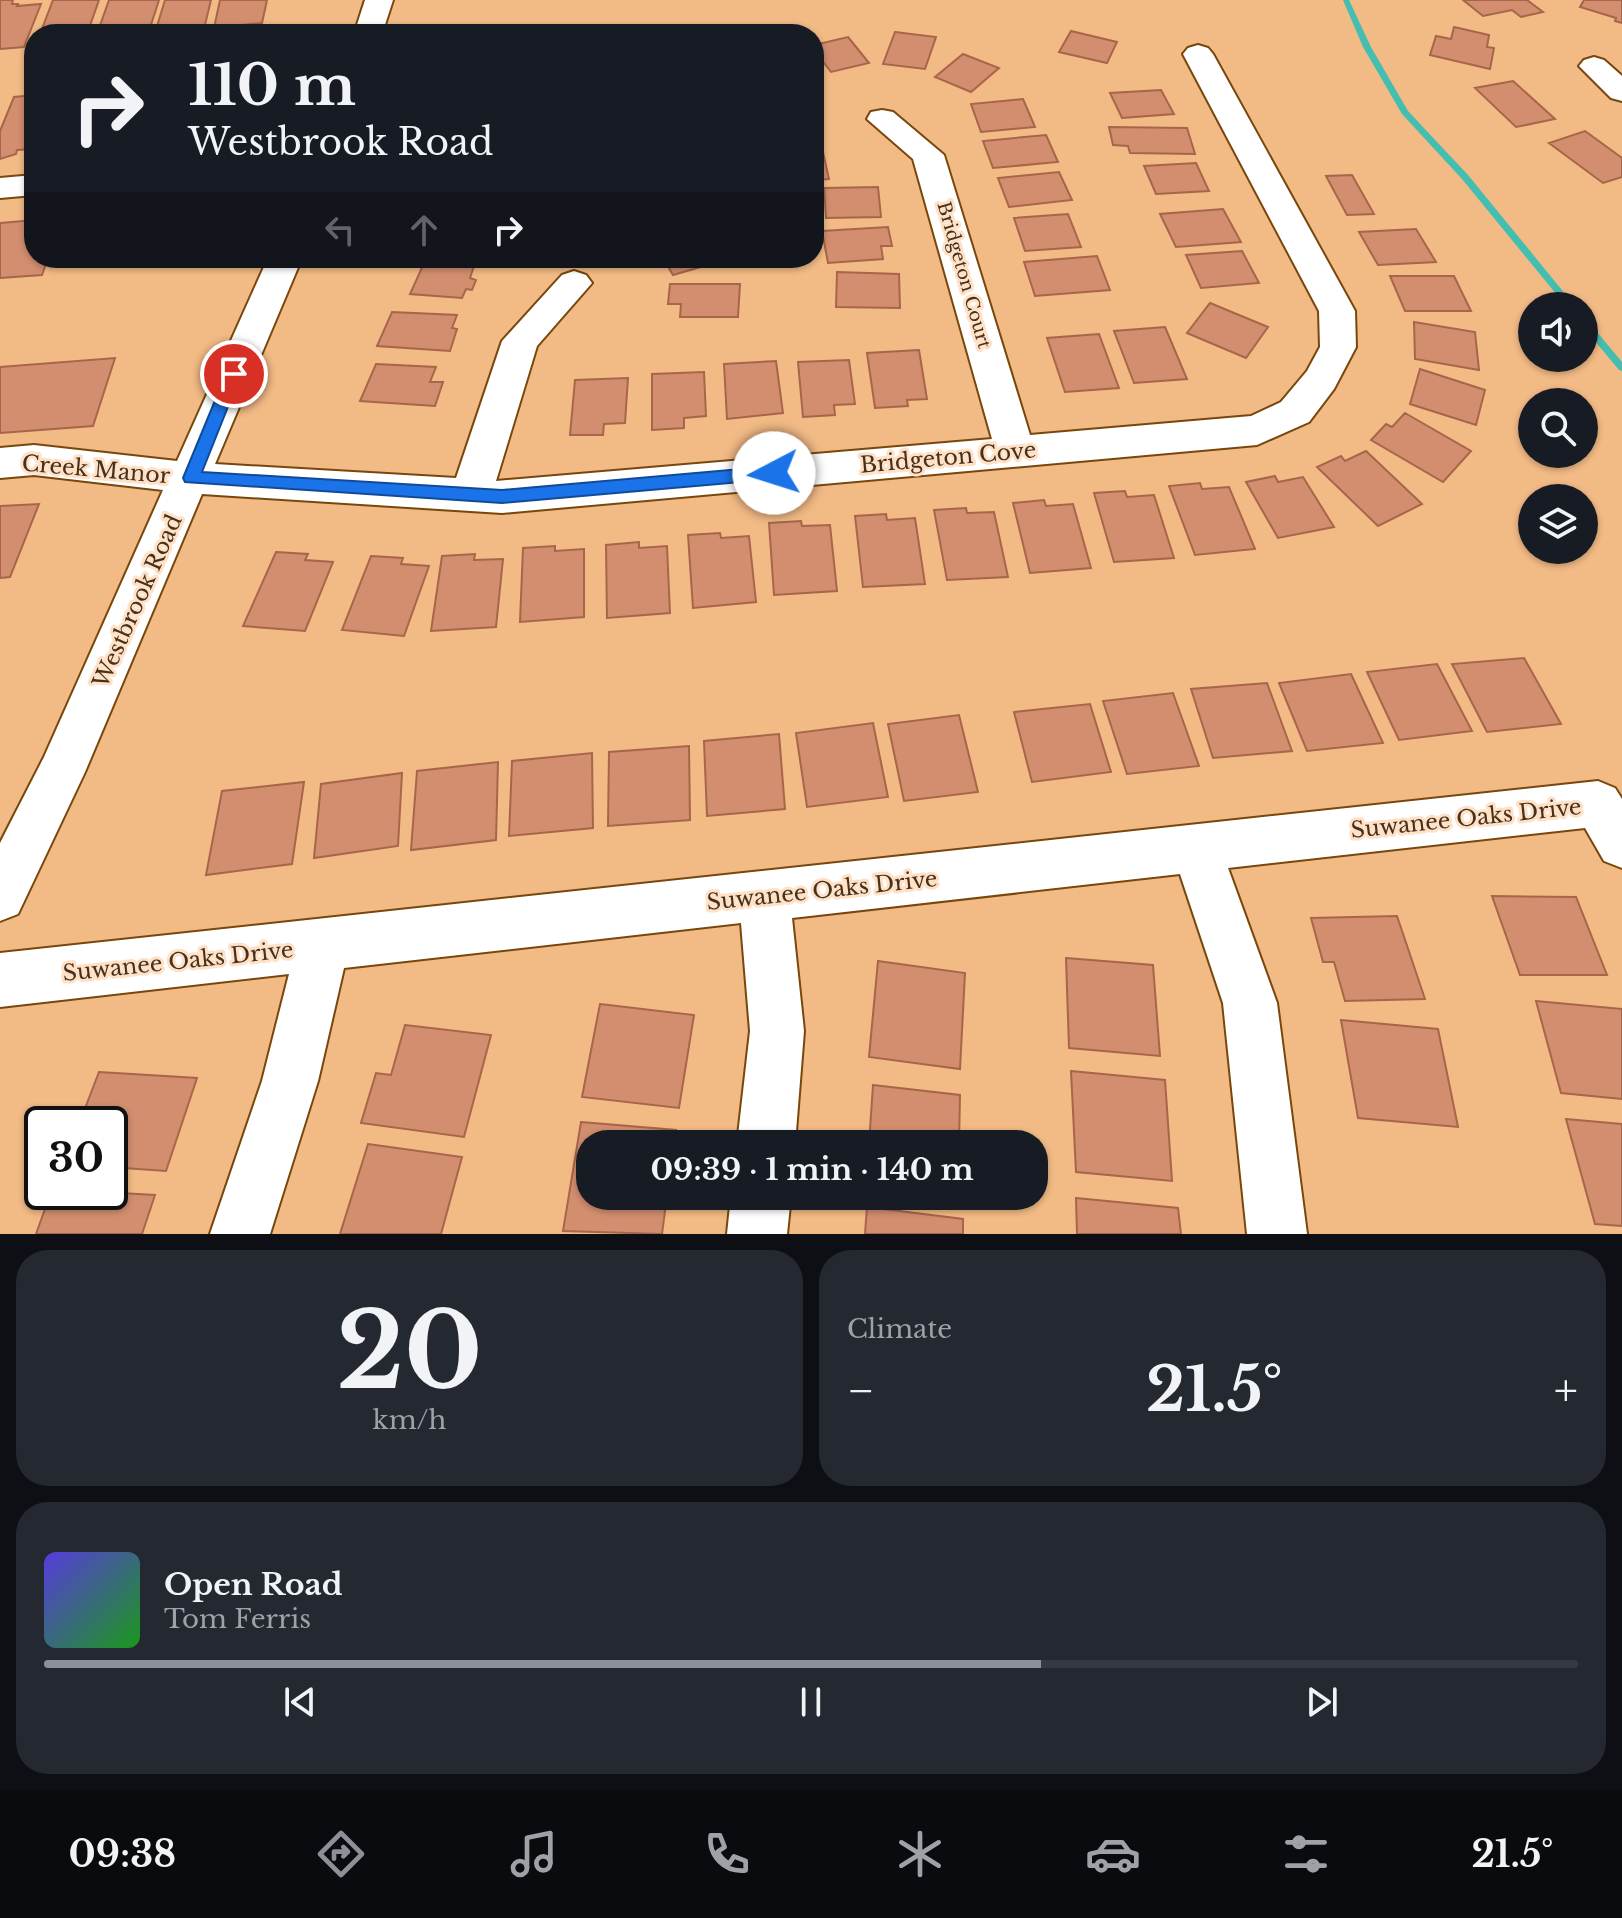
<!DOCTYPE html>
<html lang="en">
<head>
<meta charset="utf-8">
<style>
	body { margin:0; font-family:"Libre Baskerville",serif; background:#242831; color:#f1f3f6; height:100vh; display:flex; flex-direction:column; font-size:30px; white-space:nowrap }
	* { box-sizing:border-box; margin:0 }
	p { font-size:26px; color:#9ea1a6 }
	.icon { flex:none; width:44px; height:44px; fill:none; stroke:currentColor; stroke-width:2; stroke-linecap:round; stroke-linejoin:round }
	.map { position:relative; height:1234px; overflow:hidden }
	.panel { display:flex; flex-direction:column; gap:16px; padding:16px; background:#0d0f14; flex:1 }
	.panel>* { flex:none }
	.banner { position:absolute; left:24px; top:24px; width:800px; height:244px; border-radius:32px; box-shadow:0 2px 6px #0004; background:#171b24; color:#f1f3f6; overflow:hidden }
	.controls { position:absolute; left:1518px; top:292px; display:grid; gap:16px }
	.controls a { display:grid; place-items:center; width:80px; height:80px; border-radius:50%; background:#171b24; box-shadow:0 2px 6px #0004; font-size:40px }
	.speed { position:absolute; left:24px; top:1106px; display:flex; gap:16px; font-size:40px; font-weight:700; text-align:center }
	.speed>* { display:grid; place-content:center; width:104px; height:104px; border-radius:50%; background:#171b24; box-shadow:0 2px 6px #0004; line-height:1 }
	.speed .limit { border:4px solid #111; border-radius:12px; background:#fff; color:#111 }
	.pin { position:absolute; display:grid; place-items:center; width:68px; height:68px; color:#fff; margin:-34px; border:4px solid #fff; border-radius:50%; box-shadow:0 2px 8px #0007 }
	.me { position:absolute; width:88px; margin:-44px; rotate:265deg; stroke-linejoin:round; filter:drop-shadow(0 0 6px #0008) }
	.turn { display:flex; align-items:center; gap:28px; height:168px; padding:0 32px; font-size:36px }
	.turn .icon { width:104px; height:104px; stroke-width:2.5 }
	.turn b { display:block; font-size:56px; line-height:68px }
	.lanes { display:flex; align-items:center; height:76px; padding:0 32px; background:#0003; justify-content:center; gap:40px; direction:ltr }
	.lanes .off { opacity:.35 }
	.big { font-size:60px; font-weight:800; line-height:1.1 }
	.panel .card { flex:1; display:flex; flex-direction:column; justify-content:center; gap:12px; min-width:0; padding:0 28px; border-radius:32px; background:#242831 }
	.panel .dial { align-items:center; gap:0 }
	.dial b { font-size:104px; line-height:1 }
	.song { display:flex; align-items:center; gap:24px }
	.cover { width:96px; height:96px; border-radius:12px; background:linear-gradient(135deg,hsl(250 70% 55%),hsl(120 70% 35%)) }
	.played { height:8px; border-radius:4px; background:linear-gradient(90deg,#8c9099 65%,#363941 65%) }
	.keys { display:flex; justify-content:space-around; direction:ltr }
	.heat { display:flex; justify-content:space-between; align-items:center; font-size:44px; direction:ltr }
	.panel .tiles { flex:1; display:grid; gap:16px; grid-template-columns:1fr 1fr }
	.card:last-child { grid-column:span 2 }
	.trip { position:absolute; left:576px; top:1130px; width:472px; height:80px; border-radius:32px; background:#171b24; box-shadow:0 2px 6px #0004; font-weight:800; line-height:80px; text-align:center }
	.tab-bar { display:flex; height:128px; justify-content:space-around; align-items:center; background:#090b0e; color:#9ea1a6 }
	.tab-bar .icon { width:56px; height:56px }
	.tab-bar .current { color:#8c9099 }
	.tab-bar b { font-size:36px; color:#f1f3f6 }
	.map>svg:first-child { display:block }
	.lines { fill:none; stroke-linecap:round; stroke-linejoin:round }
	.stream { fill:#44beb0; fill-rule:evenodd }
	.building { fill:#d38e70; stroke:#a76649; stroke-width:2 }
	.minor-casing { stroke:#78470c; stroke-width:4 }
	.minor { fill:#fff; fill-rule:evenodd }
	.route { fill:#1a73e8; stroke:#114b97; stroke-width:2 }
	.labels { text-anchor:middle; stroke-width:6; stroke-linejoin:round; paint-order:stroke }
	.far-street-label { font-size:18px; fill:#48311b; stroke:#ffe1c7 }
	.street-label { font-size:22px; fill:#48311b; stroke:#ffe1c7 }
</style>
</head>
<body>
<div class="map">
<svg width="1622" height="1234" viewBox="0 0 1622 1234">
	<rect width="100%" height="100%" fill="#f2ba85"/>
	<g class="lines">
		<!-- stream -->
		<path class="stream" d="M 1343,0 L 1349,0 L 1371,47 L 1408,111 L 1468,175 L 1575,306 L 1566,306 L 1462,179 L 1402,114 L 1363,47 Z
			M 1584,319 L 1587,320 L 1622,362 L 1622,371 L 1619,370 L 1584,328 Z"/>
	</g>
	<!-- building -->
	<path class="building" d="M 0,0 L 13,0 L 12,4 L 18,4 L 17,6 L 41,4 L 24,47 L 0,49 Z
		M 53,0 L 99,0 L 87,34 L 40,34 Z
		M 109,0 L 159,0 L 148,34 L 97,34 Z
		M 165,0 L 211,0 L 204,29 L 155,33 Z
		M 220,0 L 267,0 L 262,23 L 214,28 Z
		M 1463,0 L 1527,0 L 1543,12 L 1521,17 L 1512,10 L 1483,16 Z
		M 1584,0 L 1622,0 L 1622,23 L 1615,21 L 1616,18 L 1580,7 Z
		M 570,27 L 571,34 L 539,34 L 539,29 Z
		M 1454,27 L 1489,35 L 1487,47 L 1494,48 L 1490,69 L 1430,55 L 1436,36 L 1451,39 Z
		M 1071,31 L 1117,42 L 1107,63 L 1059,52 Z
		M 895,32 L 936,37 L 925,69 L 883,64 Z
		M 848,37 L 869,63 L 831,72 L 814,50 L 814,45 Z
		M 963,54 L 999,68 L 971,92 L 935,77 Z
		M 1513,81 L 1555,119 L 1516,127 L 1475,88 Z
		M 1161,90 L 1174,114 L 1122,118 L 1110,93 Z
		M 34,95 L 34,149 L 17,150 L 16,154 L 0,159 L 0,131 L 14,97 Z
		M 1023,99 L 1035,127 L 981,132 L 971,104 Z
		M 1109,127 L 1187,128 L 1195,154 L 1130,153 L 1128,146 L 1113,145 Z
		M 1585,131 L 1622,158 L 1622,177 L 1603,183 L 1549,143 Z
		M 1046,135 L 1058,162 L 993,168 L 983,141 Z
		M 814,152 L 823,152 L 829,179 L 814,180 Z
		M 1196,163 L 1209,191 L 1156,194 L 1144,166 Z
		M 1059,172 L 1072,200 L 1009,207 L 998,178 Z
		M 1352,175 L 1374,214 L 1347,215 L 1326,176 Z
		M 878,187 L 881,217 L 826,218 L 824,188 Z
		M 1223,209 L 1241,242 L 1176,247 L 1160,214 Z
		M 1068,214 L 1081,247 L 1025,251 L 1014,218 Z
		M 34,220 L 34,258 L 48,258 L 42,275 L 0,278 L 0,223 Z
		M 888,227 L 892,246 L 881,246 L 883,259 L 828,263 L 822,231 Z
		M 1416,229 L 1436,262 L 1378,265 L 1359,232 Z
		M 1242,251 L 1259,283 L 1201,288 L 1186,255 Z
		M 1097,256 L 1110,290 L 1035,296 L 1024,262 Z
		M 663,258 L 732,258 L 673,275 Z
		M 424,263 L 474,266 L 470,278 L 476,280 L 472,290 L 466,289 L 462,298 L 410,294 Z
		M 837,272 L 899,274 L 900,308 L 836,307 Z
		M 1390,276 L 1454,276 L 1471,311 L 1405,311 Z
		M 670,284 L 740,284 L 738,317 L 680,317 L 681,304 L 668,304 Z
		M 1210,303 L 1268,327 L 1246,358 L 1187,333 Z
		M 392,312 L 457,315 L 452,328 L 457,329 L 450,351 L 377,346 Z
		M 1414,322 L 1475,332 L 1479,370 L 1415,359 Z
		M 1165,327 L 1187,379 L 1134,383 L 1114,331 Z
		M 1099,334 L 1119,388 L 1065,392 L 1047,338 Z
		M 919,350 L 927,399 L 907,400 L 908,406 L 875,408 L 867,353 Z
		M 115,358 L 93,426 L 0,433 L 0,367 Z
		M 849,360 L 855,404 L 834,405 L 835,415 L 803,417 L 798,362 Z
		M 776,361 L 783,413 L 727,419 L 724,364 Z
		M 376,364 L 436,367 L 430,382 L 443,382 L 435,406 L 360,401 Z
		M 1420,369 L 1485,390 L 1476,425 L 1410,404 Z
		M 704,372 L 706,416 L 684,418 L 684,428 L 652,430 L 652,374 Z
		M 628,378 L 625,423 L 604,424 L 603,435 L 570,435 L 575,380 Z
		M 1405,413 L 1471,451 L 1443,482 L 1371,440 L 1386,424 L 1392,427 Z
		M 1366,451 L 1422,504 L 1378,526 L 1317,467 L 1341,456 L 1345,461 Z
		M 1275,476 L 1278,482 L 1303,477 L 1334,527 L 1278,538 L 1246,482 Z
		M 1200,483 L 1202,489 L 1229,487 L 1255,549 L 1195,555 L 1169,486 Z
		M 1125,491 L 1127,497 L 1154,495 L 1174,558 L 1114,562 L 1094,493 Z
		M 1044,500 L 1046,506 L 1073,504 L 1091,568 L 1030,573 L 1013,503 Z
		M 39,504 L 10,577 L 0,578 L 0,506 Z
		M 966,508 L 967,513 L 994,512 L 1008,577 L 947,580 L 934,510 Z
		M 886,514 L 887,520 L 915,518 L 925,584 L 863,587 L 855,516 Z
		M 801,521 L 802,526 L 830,525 L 837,591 L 774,595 L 769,523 Z
		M 720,533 L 721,538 L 749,536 L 756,602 L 693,608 L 688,535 Z
		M 639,542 L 639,548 L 667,546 L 670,613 L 607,618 L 606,545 Z
		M 555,546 L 555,551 L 584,549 L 584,617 L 520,622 L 523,548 Z
		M 276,552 L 308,554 L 305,560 L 333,562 L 305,631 L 243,626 Z
		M 475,554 L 474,560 L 503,559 L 496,627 L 431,631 L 442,556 Z
		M 371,556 L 403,558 L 401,564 L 429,566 L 404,636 L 342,630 Z
		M 1524,658 L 1561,724 L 1487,732 L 1452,664 Z
		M 1437,664 L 1472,731 L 1399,740 L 1367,672 Z
		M 1351,674 L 1383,743 L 1307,751 L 1279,683 Z
		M 1267,683 L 1292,751 L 1213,758 L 1191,689 Z
		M 1173,693 L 1199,766 L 1127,774 L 1103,701 Z
		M 1090,704 L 1111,772 L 1032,782 L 1014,712 Z
		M 959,715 L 978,792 L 904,801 L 888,724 Z
		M 873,723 L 888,797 L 807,807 L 796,733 Z
		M 779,734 L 785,809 L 707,816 L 704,741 Z
		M 689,746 L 690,820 L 608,826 L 609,752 Z
		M 592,753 L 593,828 L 509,836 L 512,761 Z
		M 498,762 L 496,840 L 411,850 L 417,771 Z
		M 402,773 L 398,846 L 314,858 L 321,784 Z
		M 304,782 L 292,864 L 206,875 L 222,791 Z
		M 1492,896 L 1576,897 L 1607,975 L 1520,975 Z
		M 1397,916 L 1425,999 L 1345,1001 L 1334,962 L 1323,962 L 1311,918 Z
		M 1066,958 L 1153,965 L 1160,1056 L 1069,1048 Z
		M 878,961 L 965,973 L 960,1069 L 869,1057 Z
		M 1536,1001 L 1622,1009 L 1622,1099 L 1561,1093 Z
		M 600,1004 L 694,1015 L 679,1108 L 582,1097 Z
		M 1341,1020 L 1438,1029 L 1458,1127 L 1358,1118 Z
		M 405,1025 L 491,1035 L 464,1137 L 361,1123 L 376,1073 L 391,1075 Z
		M 1071,1071 L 1165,1080 L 1172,1181 L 1076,1172 Z
		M 99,1072 L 197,1078 L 166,1171 L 110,1167 L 110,1124 L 79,1124 Z
		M 873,1085 L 960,1095 L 959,1144 L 869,1144 Z
		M 1566,1119 L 1622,1124 L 1622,1226 L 1595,1224 Z
		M 581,1122 L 676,1130 L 674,1144 L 590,1144 L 590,1196 L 667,1196 L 662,1234 L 563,1231 Z
		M 368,1144 L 462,1157 L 441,1234 L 340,1234 Z
		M 51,1192 L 102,1192 L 155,1195 L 142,1234 L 36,1234 Z
		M 1076,1198 L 1178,1208 L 1181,1234 L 1077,1234 Z
		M 867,1207 L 963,1219 L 963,1234 L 865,1234 Z"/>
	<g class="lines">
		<defs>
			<path id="minor" d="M 365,0 L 393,0 L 382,34 L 354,34 Z
				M 1198,45 L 1208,48 L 1213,54 L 1355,311 L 1356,347 L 1334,389 L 1309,422 L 1257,445 L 502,513 L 202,494 L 85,772 L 18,914 L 0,921 L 0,843 L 44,757 L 163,490 L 34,475 L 0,478 L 0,448 L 34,445 L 177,461 L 268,258 L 302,258 L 215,464 L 456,478 L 502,341 L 562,275 L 574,271 L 586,275 L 592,283 L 537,346 L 496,481 L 992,439 L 913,159 L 867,119 L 871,112 L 882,110 L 893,112 L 944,155 L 1030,435 L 1251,416 L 1281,402 L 1307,371 L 1320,347 L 1319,311 L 1183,54 L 1188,48 Z
				M 1594,57 L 1604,60 L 1622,76 L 1622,101 L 1611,98 L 1579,66 L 1584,60 Z
				M 34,175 L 34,195 L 0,198 L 0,178 Z
				M 1598,781 L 1615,788 L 1622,799 L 1622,868 L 1604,861 L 1585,828 L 1228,868 L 1277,1003 L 1307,1234 L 1247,1234 L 1223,1003 L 1180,874 L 792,918 L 804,1031 L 795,1144 L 737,1144 L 750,1031 L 741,923 L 344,968 L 318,1081 L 270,1234 L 210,1234 L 262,1081 L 289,974 L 0,1007 L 0,953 Z
				M 731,1196 L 791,1196 L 787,1234 L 727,1234 Z"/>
		</defs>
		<!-- minor casing -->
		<use href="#minor" class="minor-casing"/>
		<!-- minor -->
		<use href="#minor" class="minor"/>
	</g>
	<!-- route -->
	<path class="route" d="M 234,368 L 241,374 L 202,472 L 502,490 L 774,466 L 782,473 L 774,479 L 502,503 L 185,482 L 183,478 L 226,374 Z"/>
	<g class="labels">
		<!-- far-street labels -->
		<g class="far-street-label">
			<text transform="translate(964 275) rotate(74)" y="6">Bridgeton Court</text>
		</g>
		<!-- street labels -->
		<g class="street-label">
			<text transform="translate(948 457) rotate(-5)" y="8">Bridgeton Cove</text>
			<text transform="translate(96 469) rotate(5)" y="8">Creek Manor</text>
			<text transform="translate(137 601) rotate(-66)" y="8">Westbrook Road</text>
			<text transform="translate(1466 818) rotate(-6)" y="8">Suwanee Oaks Drive</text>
			<text transform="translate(822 890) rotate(-6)" y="8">Suwanee Oaks Drive</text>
			<text transform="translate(178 961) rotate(-6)" y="8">Suwanee Oaks Drive</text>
		</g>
	</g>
</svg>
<div class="controls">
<a><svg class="icon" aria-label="sound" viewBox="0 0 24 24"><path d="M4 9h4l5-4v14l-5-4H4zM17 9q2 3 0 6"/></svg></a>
<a><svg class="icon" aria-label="search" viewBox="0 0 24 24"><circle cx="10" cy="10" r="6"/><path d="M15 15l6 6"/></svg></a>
<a><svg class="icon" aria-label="layers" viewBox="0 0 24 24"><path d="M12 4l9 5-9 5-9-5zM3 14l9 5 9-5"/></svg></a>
</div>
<div class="speed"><div class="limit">30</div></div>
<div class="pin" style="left:234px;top:374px;background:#d93025"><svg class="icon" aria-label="arrive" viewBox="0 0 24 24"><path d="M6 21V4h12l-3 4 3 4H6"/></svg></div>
<svg class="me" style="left:774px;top:473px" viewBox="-20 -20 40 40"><circle r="19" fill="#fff"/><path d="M0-13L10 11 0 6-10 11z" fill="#1a73e8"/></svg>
<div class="trip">09:39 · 1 min · 140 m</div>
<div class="banner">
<div class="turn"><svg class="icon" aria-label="right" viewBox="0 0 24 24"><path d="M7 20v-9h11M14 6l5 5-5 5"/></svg><div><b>110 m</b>Westbrook Road</div></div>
<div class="lanes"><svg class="icon off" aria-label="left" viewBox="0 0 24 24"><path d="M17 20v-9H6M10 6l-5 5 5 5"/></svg><svg class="icon off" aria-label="ahead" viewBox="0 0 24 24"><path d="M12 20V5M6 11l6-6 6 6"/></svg><svg class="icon" aria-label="right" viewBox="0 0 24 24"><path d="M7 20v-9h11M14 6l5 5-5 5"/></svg></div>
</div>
</div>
<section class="panel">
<div class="tiles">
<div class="card dial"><b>20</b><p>km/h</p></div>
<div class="card"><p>Climate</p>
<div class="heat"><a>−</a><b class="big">21.5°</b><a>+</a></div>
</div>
<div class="card">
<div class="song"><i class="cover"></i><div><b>Open Road</b><p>Tom Ferris</p></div></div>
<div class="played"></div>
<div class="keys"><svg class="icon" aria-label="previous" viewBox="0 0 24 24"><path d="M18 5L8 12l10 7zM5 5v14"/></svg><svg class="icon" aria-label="pause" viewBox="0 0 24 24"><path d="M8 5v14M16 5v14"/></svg><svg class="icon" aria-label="next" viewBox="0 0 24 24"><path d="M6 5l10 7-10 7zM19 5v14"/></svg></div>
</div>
</div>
</section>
<nav class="tab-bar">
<b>09:38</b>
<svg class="icon current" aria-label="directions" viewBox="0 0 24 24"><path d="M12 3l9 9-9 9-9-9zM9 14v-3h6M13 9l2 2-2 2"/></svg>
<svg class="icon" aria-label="music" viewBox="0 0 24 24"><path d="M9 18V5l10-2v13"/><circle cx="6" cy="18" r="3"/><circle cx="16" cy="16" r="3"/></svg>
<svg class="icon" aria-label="phone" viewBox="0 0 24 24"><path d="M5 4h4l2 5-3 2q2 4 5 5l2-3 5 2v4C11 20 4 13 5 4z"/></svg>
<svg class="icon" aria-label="climate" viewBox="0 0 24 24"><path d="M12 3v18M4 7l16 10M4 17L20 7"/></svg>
<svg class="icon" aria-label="car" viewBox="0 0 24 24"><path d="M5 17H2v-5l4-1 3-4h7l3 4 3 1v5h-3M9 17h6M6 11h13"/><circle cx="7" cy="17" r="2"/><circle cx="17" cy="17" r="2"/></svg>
<svg class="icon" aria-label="filters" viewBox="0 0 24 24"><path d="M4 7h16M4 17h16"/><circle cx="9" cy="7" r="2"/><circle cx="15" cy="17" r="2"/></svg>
<b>21.5°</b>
</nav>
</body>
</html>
